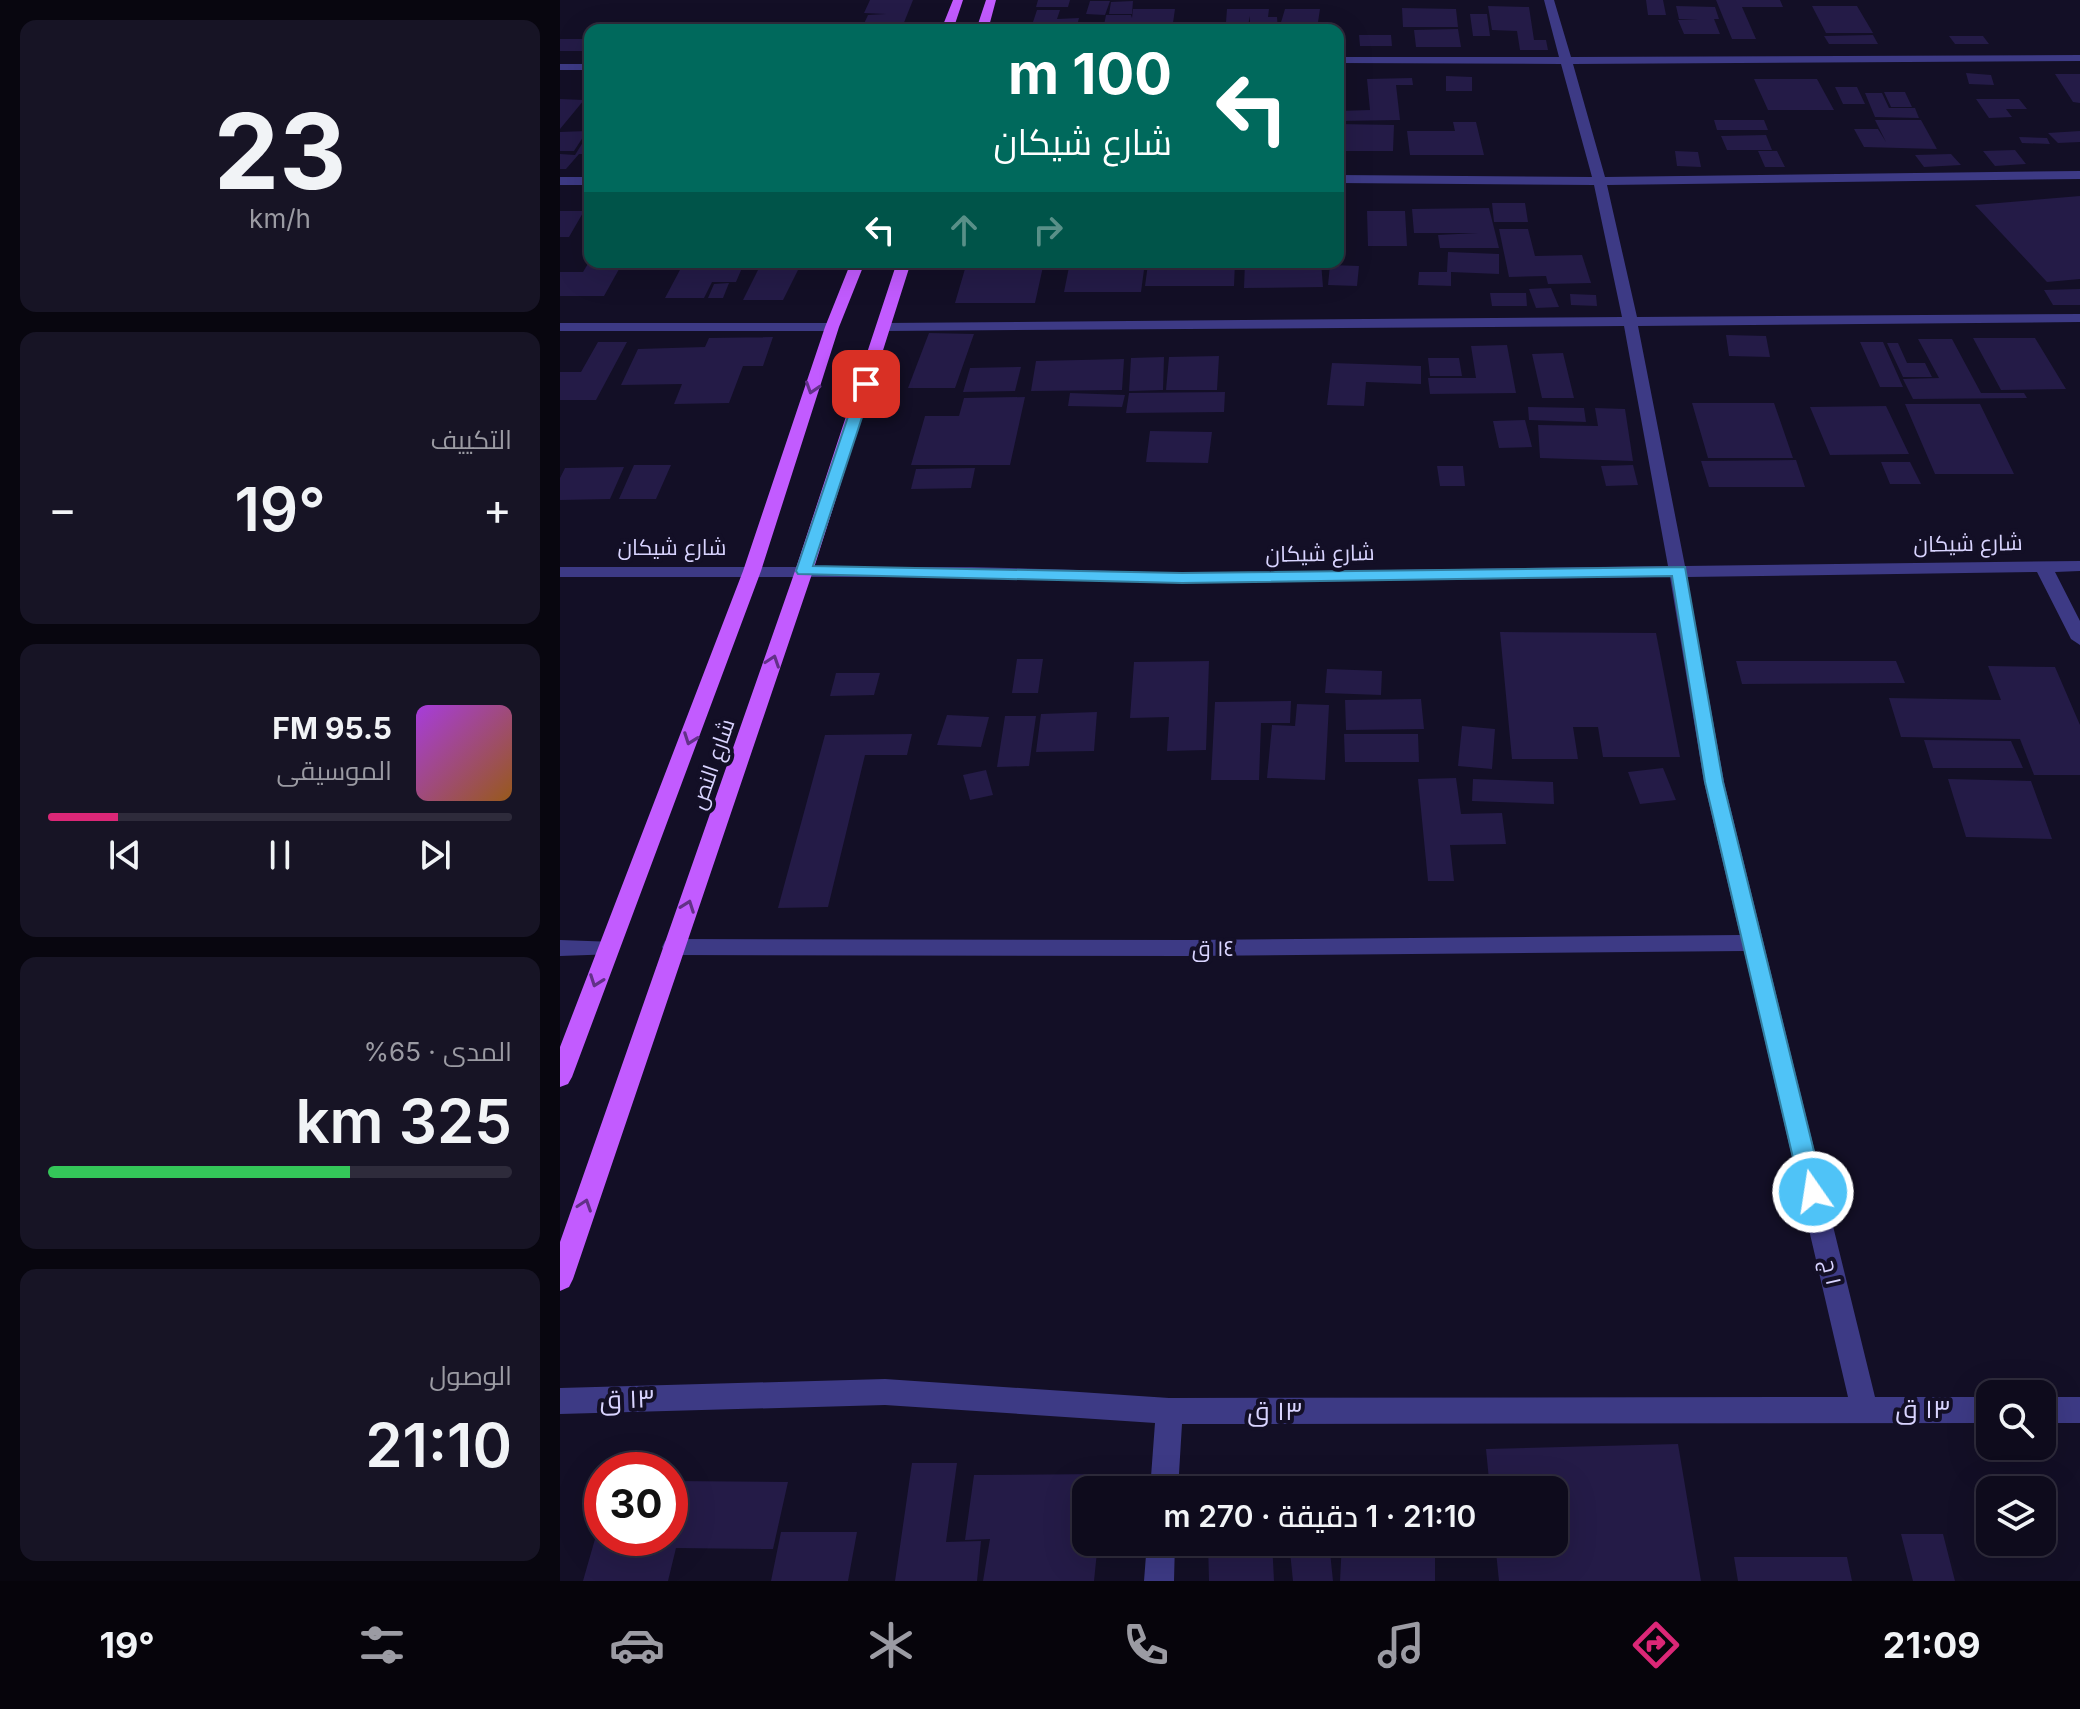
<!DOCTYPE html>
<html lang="ar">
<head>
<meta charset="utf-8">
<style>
	body { margin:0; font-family:Inter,Cairo,sans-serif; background:#171425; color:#f1f3f6; direction:rtl; height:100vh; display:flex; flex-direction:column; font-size:30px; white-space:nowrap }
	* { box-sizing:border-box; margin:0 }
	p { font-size:26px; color:#9b9ba3 }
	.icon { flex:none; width:44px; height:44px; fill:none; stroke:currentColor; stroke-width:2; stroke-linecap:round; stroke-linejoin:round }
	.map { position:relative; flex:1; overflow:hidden; direction:ltr }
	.side { display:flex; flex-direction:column; gap:20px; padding:20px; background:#08060f; width:560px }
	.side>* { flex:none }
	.banner { position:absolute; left:24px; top:24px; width:760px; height:244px; border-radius:16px; box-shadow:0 8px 32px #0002,0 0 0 2px #2e2b3b; direction:rtl; background:#00695c; color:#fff; overflow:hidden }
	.tools { position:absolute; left:1416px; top:1380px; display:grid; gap:16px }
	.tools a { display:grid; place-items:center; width:80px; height:80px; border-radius:16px; background:#0e0b1c; box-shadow:0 8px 32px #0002,0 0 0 2px #2e2b3b; font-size:40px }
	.speed { position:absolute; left:24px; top:1452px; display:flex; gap:16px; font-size:40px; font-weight:700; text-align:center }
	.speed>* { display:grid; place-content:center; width:104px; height:104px; border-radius:50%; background:#0e0b1c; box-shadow:0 8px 32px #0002,0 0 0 2px #2e2b3b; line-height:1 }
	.speed .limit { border:12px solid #d22; background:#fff; color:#111 }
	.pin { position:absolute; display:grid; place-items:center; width:68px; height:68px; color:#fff; margin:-34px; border-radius:16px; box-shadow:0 4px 12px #0006 }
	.me { position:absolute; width:88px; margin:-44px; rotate:347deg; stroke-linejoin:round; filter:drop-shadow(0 0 6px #0008) }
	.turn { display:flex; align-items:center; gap:28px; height:168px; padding:0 40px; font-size:36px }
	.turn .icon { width:104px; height:104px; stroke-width:2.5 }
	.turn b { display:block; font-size:56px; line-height:68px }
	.lanes { display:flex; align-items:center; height:76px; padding:0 40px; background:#0003; justify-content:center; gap:40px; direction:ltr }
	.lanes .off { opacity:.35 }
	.big { font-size:60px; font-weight:600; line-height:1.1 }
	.side .card { flex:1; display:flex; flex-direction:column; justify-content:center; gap:12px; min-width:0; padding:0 28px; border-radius:16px; background:#171425 }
	.side .dial { align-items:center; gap:0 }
	.dial b { font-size:104px; line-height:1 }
	.song { display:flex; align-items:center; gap:24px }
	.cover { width:96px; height:96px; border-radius:12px; background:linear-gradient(135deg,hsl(280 70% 55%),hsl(30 70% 35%)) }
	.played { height:8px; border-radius:4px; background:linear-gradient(90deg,#db2777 15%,#2e2b3b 15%) }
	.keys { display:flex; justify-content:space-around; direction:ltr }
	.heat { display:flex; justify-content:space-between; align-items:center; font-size:44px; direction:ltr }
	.charge { height:12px; border-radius:6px; background:linear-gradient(90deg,#34c759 65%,#2e2b3b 0) }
	.trip { position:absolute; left:512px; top:1476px; width:496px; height:80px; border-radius:16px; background:#0e0b1c; box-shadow:0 8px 32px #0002,0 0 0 2px #2e2b3b; font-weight:600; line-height:80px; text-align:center; direction:rtl }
	.dock { display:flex; height:128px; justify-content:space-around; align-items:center; background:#06040b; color:#9b9ba3 }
	.dock .icon { width:56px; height:56px }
	.dock .current { color:#db2777 }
	.dock b { font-size:36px; color:#f1f3f6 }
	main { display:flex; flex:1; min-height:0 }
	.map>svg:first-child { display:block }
	.building { fill:#241b47 }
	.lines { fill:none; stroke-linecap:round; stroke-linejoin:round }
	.minor { fill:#3d3a85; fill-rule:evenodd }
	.major { fill:#c25bff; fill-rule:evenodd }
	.oneway { stroke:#623188 }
	.route { fill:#4fc3f7; stroke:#337fa1; stroke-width:2 }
	.labels { text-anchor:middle; stroke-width:8; stroke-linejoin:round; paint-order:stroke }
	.street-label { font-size:22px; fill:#d9d4ff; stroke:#130f26 }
	.near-street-label { font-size:26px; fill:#d9d4ff; stroke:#130f26 }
</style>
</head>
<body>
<main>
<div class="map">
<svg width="1520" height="1581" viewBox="0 0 1520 1581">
	<rect width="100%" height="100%" fill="#130f26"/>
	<!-- building -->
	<path class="building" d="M 310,0 L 353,0 L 341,30 L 301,30 L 308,15 L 326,14 L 304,13 Z
		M 478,0 L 510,0 L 508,7 L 476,7 Z
		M 1086,0 L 1103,0 L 1106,15 L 1088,15 Z
		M 1156,0 L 1220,0 L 1223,7 L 1182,7 L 1196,39 L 1172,39 Z
		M 530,1 L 550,1 L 545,15 L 526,14 Z
		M 573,1 L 572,14 L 549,14 L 551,2 Z
		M 928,6 L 969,7 L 974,40 L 986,40 L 988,50 L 960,50 L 957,31 L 932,30 Z
		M 1116,6 L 1155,7 L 1159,19 L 1154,19 L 1160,34 L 1124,34 L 1118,20 L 1138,19 L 1119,19 Z
		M 1252,6 L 1297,6 L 1313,33 L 1266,33 Z
		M 842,8 L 896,9 L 898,27 L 843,27 Z
		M 573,9 L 615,9 L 612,30 L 543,30 L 546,15 L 571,15 L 572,18 Z
		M 667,9 L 709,9 L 708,17 L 717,17 L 718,30 L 690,30 L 690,16 L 687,30 L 645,30 L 645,22 L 666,22 Z
		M 725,9 L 760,9 L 757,29 L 719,29 Z
		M 477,10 L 500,10 L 497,19 L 519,18 L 516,30 L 458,30 L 460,22 L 473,22 Z
		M 910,14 L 927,14 L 930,36 L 913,36 Z
		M 898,29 L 901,47 L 856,47 L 854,30 Z
		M 799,35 L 831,35 L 832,46 L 800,46 Z
		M 1313,35 L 1318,44 L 1269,44 L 1264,36 Z
		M 1389,36 L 1423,36 L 1429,44 L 1395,44 Z
		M 0,39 L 30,39 L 30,51 L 0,51 Z
		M 1406,73 L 1431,75 L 1434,85 L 1409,84 Z
		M 1495,74 L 1520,74 L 1520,103 L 1513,102 Z
		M 886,76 L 912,77 L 912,91 L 886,91 Z
		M 852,78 L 853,85 L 836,85 L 840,120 L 778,121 L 778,111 L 810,110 L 807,79 Z
		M 1194,79 L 1257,79 L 1274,110 L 1208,110 Z
		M 1275,87 L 1297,87 L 1305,104 L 1283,104 Z
		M 1324,92 L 1345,92 L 1352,107 L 1331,107 Z
		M 1305,93 L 1322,93 L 1329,108 L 1355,108 L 1359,118 L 1315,117 Z
		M 0,99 L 24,100 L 0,129 Z
		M 1416,99 L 1459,99 L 1467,109 L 1446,109 L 1452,117 L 1429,118 Z
		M 1154,120 L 1204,120 L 1208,130 L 1157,130 Z
		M 1315,120 L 1361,120 L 1377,149 L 1304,147 L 1294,129 L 1318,129 L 1326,142 Z
		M 893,122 L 916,122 L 924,155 L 850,155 L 847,131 L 895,131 Z
		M 778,124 L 834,125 L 833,151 L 778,151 Z
		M 27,131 L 14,151 L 0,151 L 0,132 Z
		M 30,131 L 30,154 L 19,154 L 6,169 L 0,169 L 0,154 L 15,155 Z
		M 1520,131 L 1520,142 L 1498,143 L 1488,133 Z
		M 1206,135 L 1212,150 L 1167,150 L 1161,136 Z
		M 1459,137 L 1487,138 L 1490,144 L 1462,143 Z
		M 1455,150 L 1466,164 L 1435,166 L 1423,151 Z
		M 1115,151 L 1138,152 L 1141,167 L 1117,166 Z
		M 1198,151 L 1217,151 L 1225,167 L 1205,167 Z
		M 1391,154 L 1401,165 L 1364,167 L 1355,155 Z
		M 1520,196 L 1520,279 L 1487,282 L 1415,205 Z
		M 932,203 L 965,203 L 968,222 L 934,222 Z
		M 929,208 L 939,248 L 880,248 L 878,235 L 918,233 L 854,233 L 852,209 Z
		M 0,211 L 24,211 L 9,237 L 0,237 Z
		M 807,211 L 845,211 L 847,246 L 808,246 Z
		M 939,229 L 968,229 L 975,256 L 1022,255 L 1031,283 L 988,284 L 986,276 L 949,277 Z
		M 888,252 L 939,254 L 939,274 L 891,272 L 891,286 L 858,285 L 859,272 L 887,272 Z
		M 29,262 L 63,262 L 44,296 L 0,296 L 0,272 L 23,272 Z
		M 127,262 L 242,262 L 223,300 L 183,300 L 200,266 L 125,267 Z
		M 407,262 L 484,262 L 475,303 L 395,303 Z
		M 510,262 L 585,262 L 581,292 L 504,292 Z
		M 623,262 L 675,262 L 674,286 L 585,286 L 588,264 Z
		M 685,262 L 761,262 L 763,287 L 684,288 Z
		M 770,265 L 799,266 L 797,286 L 768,285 Z
		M 121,268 L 182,268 L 176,282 L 152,282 L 144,298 L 105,298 Z
		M 169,283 L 163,298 L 148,298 L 154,284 Z
		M 991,288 L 999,307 L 976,308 L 969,289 Z
		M 1520,289 L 1520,305 L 1493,305 L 1484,290 Z
		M 930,293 L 966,293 L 967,306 L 932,306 Z
		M 1010,294 L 1036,295 L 1037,306 L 1011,305 Z
		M 369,333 L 414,334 L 395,388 L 348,388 Z
		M 1166,335 L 1206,336 L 1210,357 L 1169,356 Z
		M 213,337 L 203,366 L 183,366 L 169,403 L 114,404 L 122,384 L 61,385 L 78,349 L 145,347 L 149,338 Z
		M 1413,338 L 1475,338 L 1506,389 L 1441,390 Z
		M 1358,339 L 1392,339 L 1421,393 L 1464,393 L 1467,398 L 1353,399 L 1343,379 L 1379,378 Z
		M 38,342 L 67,342 L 36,400 L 0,400 L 0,372 L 21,372 Z
		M 1300,342 L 1323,342 L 1343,387 L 1320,387 Z
		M 1327,343 L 1338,343 L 1347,363 L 1365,363 L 1372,377 L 1343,377 Z
		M 947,345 L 956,393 L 870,394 L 868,378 L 916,378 L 911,346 Z
		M 1003,353 L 1014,398 L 982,398 L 972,354 Z
		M 659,356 L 657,390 L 606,390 L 609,357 Z
		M 604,357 L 603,390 L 569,391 L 571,358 Z
		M 868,358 L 899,358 L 902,376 L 870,376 Z
		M 564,359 L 562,390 L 471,391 L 476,361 Z
		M 772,363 L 861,366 L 861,384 L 806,382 L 804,406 L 767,405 Z
		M 461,367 L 455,391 L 403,392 L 410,368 Z
		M 665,392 L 664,412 L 566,413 L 569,393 Z
		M 510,393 L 565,395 L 562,407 L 508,406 Z
		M 465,397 L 450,465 L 351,465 L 365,416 L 399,416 L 404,398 Z
		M 1132,403 L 1214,403 L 1233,458 L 1148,458 Z
		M 1345,404 L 1420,404 L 1454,474 L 1375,474 Z
		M 1326,406 L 1349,454 L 1270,455 L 1250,407 Z
		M 968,407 L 1024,408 L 1026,422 L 969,420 Z
		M 1035,408 L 1065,409 L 1073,461 L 980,458 L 978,425 L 1038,426 Z
		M 965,420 L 972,447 L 939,448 L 933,421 Z
		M 590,431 L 652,432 L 648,463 L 586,462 Z
		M 1236,460 L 1245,487 L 1149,487 L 1141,461 Z
		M 1321,462 L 1350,462 L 1361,484 L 1330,484 Z
		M 74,465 L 111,465 L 96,499 L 59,499 Z
		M 1073,465 L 1078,485 L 1046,486 L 1041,466 Z
		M 877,466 L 903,466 L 905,486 L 880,486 Z
		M 64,467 L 50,499 L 0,500 L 0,478 L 5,468 Z
		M 415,468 L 411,488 L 351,489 L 356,469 Z
		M 940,632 L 1096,633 L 1120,757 L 1043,757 L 1038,727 L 1013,727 L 1018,759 L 952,759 Z
		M 457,659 L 483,659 L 478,693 L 452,693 Z
		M 649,661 L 646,750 L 607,751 L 609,717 L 570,718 L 574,662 Z
		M 1176,661 L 1336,661 L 1345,683 L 1182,684 Z
		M 1428,666 L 1495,667 L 1520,725 L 1520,775 L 1474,775 L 1460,739 L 1341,737 L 1329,698 L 1441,700 Z
		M 767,669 L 822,671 L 821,695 L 765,693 Z
		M 276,673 L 320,673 L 314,695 L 270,696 Z
		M 861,699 L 864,729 L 786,730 L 785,700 Z
		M 731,701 L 730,723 L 701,723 L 699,780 L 651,780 L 655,702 Z
		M 737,704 L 769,705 L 765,780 L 707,778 L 712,725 L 735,726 Z
		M 537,712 L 534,751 L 476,752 L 481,714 Z
		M 387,715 L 429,717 L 421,747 L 377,745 Z
		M 445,716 L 476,716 L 469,766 L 437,767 Z
		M 902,726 L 935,729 L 932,769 L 898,766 Z
		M 352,734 L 347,755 L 305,755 L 268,907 L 218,908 L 265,735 Z
		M 784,734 L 858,734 L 859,762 L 785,762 Z
		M 1364,740 L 1451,741 L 1463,768 L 1373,768 Z
		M 1103,768 L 1116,800 L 1080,804 L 1068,772 Z
		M 426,770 L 433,795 L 410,800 L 403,775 Z
		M 896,778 L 901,814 L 942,813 L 946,844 L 890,845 L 894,881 L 868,881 L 858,779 Z
		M 913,779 L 993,782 L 994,804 L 912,801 Z
		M 1388,779 L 1471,781 L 1492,839 L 1406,837 Z
		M 1118,1444 L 1141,1581 L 939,1581 L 935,1542 L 994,1542 L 994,1490 L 930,1490 L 926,1449 Z
		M 352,1463 L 397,1463 L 386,1542 L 421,1541 L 417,1581 L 335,1581 Z
		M 544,1474 L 542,1490 L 526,1490 L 526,1542 L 538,1542 L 534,1581 L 423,1581 L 430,1539 L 405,1540 L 414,1475 Z
		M 110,1481 L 228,1482 L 213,1549 L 116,1548 L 108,1581 L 23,1581 L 41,1518 L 42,1538 L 110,1538 Z
		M 221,1532 L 297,1532 L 288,1581 L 211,1581 Z
		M 1341,1534 L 1383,1534 L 1395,1581 L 1353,1581 Z
		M 648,1542 L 712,1542 L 714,1581 L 649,1581 Z
		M 729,1542 L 769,1542 L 773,1581 L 733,1581 Z
		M 782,1542 L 875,1542 L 875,1581 L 780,1581 Z
		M 1174,1557 L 1287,1557 L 1292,1581 L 1178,1581 Z"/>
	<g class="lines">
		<!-- minor -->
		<path class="minor" d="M 984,0 L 994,0 L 1011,57 L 1520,55 L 1520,61 L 1013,64 L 1045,177 L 1520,171 L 1520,179 L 1047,185 L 1077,317 L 1520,314 L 1520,322 L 1078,326 L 1125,566 L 1520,561 L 1520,571 L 1495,572 L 1520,621 L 1520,645 L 1511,639 L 1477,572 L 1127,577 L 1164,782 L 1315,1397 L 1430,1397 L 1430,1423 L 622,1424 L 618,1490 L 590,1490 L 595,1423 L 325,1405 L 0,1414 L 0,1388 L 325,1379 L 609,1398 L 1288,1397 L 1184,951 L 629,956 L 113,955 L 105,953 L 102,947 L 105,941 L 113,939 L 629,940 L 1180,935 L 1144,782 L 1110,577 L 622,583 L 412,577 L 0,577 L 0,567 L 412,567 L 622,573 L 1108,566 L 1064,326 L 324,331 L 317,327 L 324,323 L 1062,317 L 1034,185 L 778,183 L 778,175 L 1032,177 L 1001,64 L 778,63 L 778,57 L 999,57 Z
			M 0,64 L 30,64 L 30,70 L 0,70 Z
			M 0,177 L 30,177 L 30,185 L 0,185 Z
			M 0,323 L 272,323 L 279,327 L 272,331 L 0,331 Z
			M 0,940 L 56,942 L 59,948 L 56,954 L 0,956 Z
			M 1482,1397 L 1520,1397 L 1520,1423 L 1482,1423 Z
			M 587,1542 L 615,1542 L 614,1581 L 584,1581 Z"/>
		<!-- major -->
		<path class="major" d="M 393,0 L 403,0 L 393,30 L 381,30 Z
			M 426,0 L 436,0 L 428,30 L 416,30 Z
			M 291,262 L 305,262 L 279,327 L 201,571 L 12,1077 L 8,1084 L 0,1087 L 0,1047 L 183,571 L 265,327 Z
			M 337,262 L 351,262 L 253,571 L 13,1279 L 9,1287 L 0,1291 L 0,1242 L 235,571 Z"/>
	</g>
	<!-- one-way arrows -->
	<defs><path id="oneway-chevron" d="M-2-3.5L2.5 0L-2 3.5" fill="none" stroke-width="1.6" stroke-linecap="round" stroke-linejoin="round" transform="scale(2)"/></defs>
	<g class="oneway">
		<use href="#oneway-chevron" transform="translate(252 388) rotate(108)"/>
		<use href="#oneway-chevron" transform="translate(213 661) rotate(-71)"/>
		<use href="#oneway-chevron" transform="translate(130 739) rotate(110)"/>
		<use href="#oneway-chevron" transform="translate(128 906) rotate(-70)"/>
		<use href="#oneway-chevron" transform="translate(36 981) rotate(110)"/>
		<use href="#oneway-chevron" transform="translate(25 1205) rotate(-71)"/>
	</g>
	<!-- route -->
	<path class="route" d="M 306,380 L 313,384 L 253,566 L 622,573 L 1125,567 L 1163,782 L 1264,1192 L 1261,1199 L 1253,1202 L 1245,1199 L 1241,1192 L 1145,782 L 1112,576 L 622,583 L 238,574 L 236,571 L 299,384 Z"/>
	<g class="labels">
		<!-- street labels -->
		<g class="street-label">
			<text transform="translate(1408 543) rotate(-1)" y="8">شارع شيكان</text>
			<text x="112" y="555">شارع شيكان</text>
			<text transform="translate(760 553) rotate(-1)" y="8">شارع شيكان</text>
			<text transform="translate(152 764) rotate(-71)" y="8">شارع النص</text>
			<text x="653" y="956">١٤ ق</text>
			<text transform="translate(1272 1272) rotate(77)" y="8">١ ج</text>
		</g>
		<!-- near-street labels -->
		<g class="near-street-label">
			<text transform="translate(67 1399) rotate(-2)" y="9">١٣ ق</text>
			<text x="1363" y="1418">١٣ ق</text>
			<text x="715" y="1420">١٣ ق</text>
		</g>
	</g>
</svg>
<div class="tools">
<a><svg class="icon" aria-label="search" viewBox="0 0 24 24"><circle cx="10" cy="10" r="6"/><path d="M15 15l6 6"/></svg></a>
<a><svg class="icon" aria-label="layers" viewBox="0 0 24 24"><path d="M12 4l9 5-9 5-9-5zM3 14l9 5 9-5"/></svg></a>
</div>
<div class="speed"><div class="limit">30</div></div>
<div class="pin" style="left:306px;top:384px;background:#d93025"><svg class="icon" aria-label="arrive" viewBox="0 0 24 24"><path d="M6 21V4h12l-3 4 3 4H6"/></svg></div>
<svg class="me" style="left:1253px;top:1192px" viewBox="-20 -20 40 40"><circle r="17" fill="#4fc3f7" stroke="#fff" stroke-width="3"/><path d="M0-11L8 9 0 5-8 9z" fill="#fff"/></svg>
<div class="trip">21:10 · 1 دقيقة · 270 m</div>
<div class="banner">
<div class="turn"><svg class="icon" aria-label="left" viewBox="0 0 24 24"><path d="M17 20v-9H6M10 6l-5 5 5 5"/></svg><div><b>100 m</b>شارع شيكان</div></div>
<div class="lanes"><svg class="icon" aria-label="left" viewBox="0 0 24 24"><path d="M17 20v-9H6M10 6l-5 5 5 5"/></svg><svg class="icon off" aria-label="ahead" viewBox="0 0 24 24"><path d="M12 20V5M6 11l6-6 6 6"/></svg><svg class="icon off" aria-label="right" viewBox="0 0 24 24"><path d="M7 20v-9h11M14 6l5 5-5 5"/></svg></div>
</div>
</div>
<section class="side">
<div class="card dial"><b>23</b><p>km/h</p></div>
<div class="card"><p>التكييف</p>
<div class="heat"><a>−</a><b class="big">19°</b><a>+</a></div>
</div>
<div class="card">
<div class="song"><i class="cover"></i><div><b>95.5 FM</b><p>الموسيقى</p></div></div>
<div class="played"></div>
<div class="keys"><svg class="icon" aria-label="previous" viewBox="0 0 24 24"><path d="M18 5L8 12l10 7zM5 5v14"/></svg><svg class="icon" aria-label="pause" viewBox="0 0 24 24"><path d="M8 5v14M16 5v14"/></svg><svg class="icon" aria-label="next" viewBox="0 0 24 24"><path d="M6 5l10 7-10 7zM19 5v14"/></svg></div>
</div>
<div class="card"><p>المدى · 65%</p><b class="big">325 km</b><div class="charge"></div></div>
<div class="card"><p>الوصول</p><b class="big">21:10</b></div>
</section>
</main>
<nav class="dock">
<b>21:09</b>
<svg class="icon current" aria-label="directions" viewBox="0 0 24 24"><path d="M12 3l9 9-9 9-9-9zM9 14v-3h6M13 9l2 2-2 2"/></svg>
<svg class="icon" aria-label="music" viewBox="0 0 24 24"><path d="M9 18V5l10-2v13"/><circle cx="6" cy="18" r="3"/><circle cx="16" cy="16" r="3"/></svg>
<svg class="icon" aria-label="phone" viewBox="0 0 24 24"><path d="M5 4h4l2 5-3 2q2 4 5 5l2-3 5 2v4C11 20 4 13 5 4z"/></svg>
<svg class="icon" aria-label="climate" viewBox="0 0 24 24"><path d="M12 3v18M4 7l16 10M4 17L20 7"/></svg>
<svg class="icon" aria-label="car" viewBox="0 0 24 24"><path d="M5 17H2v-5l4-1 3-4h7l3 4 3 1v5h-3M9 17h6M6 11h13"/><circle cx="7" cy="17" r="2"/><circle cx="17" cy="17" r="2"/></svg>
<svg class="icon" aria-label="filters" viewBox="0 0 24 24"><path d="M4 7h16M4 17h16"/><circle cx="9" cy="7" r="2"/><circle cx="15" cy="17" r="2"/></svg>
<b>19°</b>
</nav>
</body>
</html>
